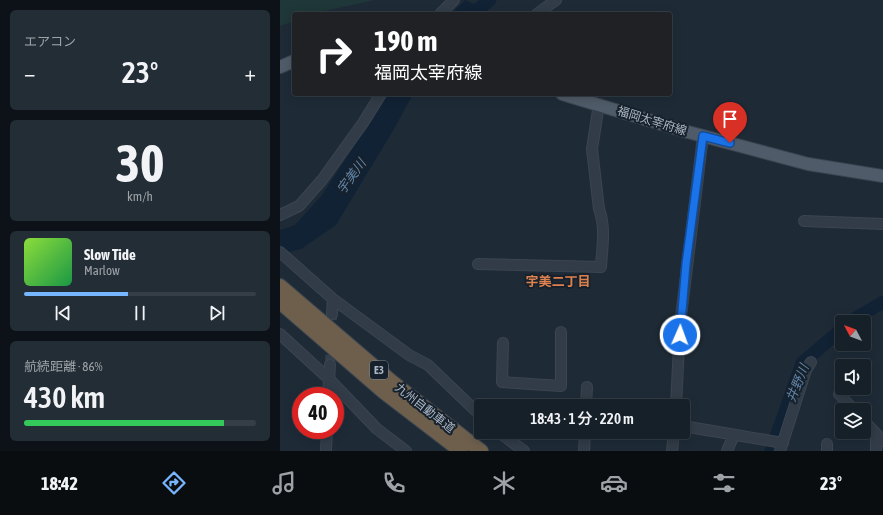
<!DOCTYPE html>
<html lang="ja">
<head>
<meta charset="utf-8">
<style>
	body { margin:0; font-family:"Asap Condensed","Noto Sans JP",sans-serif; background:#232d35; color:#f1f3f6; height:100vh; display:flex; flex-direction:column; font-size:15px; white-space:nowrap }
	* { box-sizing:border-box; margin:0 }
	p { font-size:13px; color:#9ea3a8 }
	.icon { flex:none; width:22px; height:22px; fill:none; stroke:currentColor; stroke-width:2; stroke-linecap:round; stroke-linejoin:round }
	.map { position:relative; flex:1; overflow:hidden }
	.sheet { display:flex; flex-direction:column; gap:10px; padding:10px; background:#0c1217; width:280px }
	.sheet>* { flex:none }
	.top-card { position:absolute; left:12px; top:12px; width:380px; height:84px; border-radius:4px; box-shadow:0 2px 10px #0003,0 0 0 1px #353e46; background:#202124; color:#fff; overflow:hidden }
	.needle { width:26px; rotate:311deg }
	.controls { position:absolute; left:555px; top:315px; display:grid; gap:8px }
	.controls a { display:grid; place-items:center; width:36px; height:36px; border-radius:4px; background:#162029; box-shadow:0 2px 10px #0003,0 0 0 1px #353e46; font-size:20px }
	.speed { position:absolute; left:12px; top:387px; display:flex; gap:8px; font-size:20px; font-weight:700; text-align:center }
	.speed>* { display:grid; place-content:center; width:52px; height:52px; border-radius:50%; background:#162029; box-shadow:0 2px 10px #0003,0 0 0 1px #353e46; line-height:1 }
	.speed .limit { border:6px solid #d22; background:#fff; color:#111 }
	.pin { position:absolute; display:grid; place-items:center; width:34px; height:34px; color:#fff; margin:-41px -17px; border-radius:50% 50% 50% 0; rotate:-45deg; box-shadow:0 0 4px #0007 }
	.pin .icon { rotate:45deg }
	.me { position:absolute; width:44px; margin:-22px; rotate:2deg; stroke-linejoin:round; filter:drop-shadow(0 0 3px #0008) }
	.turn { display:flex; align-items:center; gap:14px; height:84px; padding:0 16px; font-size:18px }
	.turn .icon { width:52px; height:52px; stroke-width:2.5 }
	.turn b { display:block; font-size:28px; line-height:34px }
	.big { font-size:30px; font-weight:600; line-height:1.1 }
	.sheet .tile { flex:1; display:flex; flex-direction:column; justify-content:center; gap:6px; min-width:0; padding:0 14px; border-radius:6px; background:#232d35 }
	.sheet .dial { align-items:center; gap:0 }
	.dial b { font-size:52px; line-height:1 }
	.song { display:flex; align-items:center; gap:12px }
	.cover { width:48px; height:48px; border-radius:6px; background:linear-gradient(135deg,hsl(90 70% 55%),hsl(140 70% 35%)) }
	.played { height:4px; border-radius:2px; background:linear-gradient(90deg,#76b6ff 45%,#353e46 45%) }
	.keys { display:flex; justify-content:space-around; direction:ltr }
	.heat { display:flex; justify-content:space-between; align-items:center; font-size:22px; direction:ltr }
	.charge { height:6px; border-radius:3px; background:linear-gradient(90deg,#34c759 86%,#353e46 0) }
	.trip { position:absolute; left:194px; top:399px; width:216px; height:40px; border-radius:4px; background:#162029; box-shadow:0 2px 10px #0003,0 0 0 1px #353e46; font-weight:600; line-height:40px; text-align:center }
	.tabs { display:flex; height:64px; justify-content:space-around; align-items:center; background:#090d10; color:#9ea3a8 }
	.tabs .icon { width:28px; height:28px }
	.tabs .active { color:#76b6ff }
	.tabs b { font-size:18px; color:#f1f3f6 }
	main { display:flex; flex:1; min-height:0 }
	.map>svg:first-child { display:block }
	.green { fill:#1f3738 }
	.water { fill:#112235 }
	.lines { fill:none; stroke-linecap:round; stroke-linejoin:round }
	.river { stroke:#112235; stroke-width:13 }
	.minor-tunnel { stroke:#33404c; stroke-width:10; stroke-dasharray:10 5; stroke-linecap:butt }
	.minor-casing { stroke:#3b4551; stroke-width:12 }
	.major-casing { stroke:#3b4551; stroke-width:14 }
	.highway-casing { stroke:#3c4752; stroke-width:16 }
	.minor { stroke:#313c48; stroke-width:10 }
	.major { stroke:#4f5b68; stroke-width:12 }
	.highway { stroke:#6e5f4d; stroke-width:14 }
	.route-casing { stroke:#114b97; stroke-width:10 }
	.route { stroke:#1a73e8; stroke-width:7 }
	.labels { text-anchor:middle; stroke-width:4; stroke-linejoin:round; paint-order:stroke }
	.shield { fill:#17212c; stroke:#7f8a97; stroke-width:1 }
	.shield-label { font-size:11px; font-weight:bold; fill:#abb7c5 }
	.street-label { font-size:12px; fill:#abb7c5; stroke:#17212c }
	.water-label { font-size:13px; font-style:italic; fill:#6084a7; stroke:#17212c }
	.neighbourhood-label { font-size:13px; font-weight:bold; fill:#db8150; stroke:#17212c }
</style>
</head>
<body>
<main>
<section class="sheet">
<div class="tile"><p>エアコン</p>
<div class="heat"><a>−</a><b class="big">23°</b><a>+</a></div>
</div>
<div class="tile dial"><b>30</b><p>km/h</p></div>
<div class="tile">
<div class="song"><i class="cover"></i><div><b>Slow Tide</b><p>Marlow</p></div></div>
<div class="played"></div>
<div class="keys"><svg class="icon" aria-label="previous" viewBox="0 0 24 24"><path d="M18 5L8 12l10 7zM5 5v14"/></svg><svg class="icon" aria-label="pause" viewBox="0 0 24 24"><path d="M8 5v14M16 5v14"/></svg><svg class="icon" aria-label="next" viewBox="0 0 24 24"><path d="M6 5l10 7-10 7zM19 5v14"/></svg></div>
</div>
<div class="tile"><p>航続距離 · 86%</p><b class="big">430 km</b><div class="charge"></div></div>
</section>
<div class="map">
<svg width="603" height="451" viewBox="0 0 603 451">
	<rect width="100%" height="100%" fill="#1e2b37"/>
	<!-- green -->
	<path class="green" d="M 0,0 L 95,0 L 31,14 L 14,14 L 14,21 L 0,26 Z"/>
	<!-- water -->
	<path class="water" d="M 185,0 L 186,0 L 205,10 L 200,14 L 171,14 Z
		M 108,94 L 133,94 L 114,129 L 56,225 L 21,249 L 0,254 L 0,230 L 15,225 L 42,195 Z"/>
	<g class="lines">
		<!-- river -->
		<path class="river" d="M 192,14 L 210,0
			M 569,322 L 603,302
			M 491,451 L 522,363 L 562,329"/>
		<!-- minor-tunnel -->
		<path class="minor-tunnel" d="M 50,365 L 52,314"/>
		<defs>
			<path id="minor" d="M 160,14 L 174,0
				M 257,14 L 276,0
				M 0,215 L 19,206 L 42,180 L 83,123 L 101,94
				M 524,221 L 603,224
				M 0,252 L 53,299 L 129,355 L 148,365 L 201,416
				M 198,264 L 321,267 C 322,248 326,228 319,209 L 312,149 L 319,104
				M 52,314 L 53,299
				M 0,334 L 49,379 L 97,429 L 126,451
				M 223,343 L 222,382 L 281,386 L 281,332
				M 559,394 L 574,410
				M 48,396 L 50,365
				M 306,406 L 307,387
				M 396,406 L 400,325 L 423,136
				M 584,421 L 603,441
				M 403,426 L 503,443
				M 219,432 L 244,451
				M 596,434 L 596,451
				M 46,451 L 47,430
				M 304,451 L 305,432
				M 392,451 L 394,432
				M 447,451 L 454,435
				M 500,451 L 526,370 L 531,362
				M 547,451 L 547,444"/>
			<path id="major" d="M 0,67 L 14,61
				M 282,94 L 408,132 L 528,164 L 603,176"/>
			<path id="highway" d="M 0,286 L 112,382 L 201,451
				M 0,302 L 104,392 L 181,451"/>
		</defs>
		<!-- minor casing -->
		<use href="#minor" class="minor-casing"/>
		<!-- major casing -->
		<use href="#major" class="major-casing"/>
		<!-- highway casing -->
		<use href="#highway" class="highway-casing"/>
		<!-- minor -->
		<use href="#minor" class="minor"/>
		<!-- major -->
		<use href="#major" class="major"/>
		<!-- highway -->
		<use href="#highway" class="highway"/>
	</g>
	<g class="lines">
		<defs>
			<path id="route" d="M 400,335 L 406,264 L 423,136 L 450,143"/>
		</defs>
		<!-- route casing -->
		<use href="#route" class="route-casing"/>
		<!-- route -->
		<use href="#route" class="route"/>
	</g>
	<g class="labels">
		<!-- shield labels -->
		<rect class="shield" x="90" y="361" width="18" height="18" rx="3"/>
		<g class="shield-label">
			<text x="99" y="374">E3</text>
		</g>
		<!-- street labels -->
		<g class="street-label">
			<text transform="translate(372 121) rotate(17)" y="4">福岡太宰府線</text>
			<text transform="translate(145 408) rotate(38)" y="4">九州自動車道</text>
		</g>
		<!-- water labels -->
		<g class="water-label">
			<text transform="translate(71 176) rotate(-54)" y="5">宇美川</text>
			<text transform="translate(517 383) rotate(-68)" y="5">井野川</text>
		</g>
		<!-- neighbourhood labels -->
		<g class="neighbourhood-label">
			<text x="278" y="286">宇美二丁目</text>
		</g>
	</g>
</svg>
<div class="controls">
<a><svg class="needle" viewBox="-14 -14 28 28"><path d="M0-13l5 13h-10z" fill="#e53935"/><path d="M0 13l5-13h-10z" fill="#9ea3a8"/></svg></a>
<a><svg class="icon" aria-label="sound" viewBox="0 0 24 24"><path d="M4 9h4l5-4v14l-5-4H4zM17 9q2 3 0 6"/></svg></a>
<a><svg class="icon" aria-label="layers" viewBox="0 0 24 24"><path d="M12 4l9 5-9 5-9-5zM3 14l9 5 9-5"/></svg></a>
</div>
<div class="speed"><div class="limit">40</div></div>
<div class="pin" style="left:450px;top:143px;background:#d93025"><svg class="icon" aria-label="arrive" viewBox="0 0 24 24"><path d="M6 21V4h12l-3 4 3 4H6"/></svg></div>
<svg class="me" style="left:400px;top:335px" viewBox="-20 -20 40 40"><circle r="17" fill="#1a73e8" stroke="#fff" stroke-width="3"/><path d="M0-11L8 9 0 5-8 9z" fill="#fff"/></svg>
<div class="trip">18:43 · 1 分 · 220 m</div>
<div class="top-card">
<div class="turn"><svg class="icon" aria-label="right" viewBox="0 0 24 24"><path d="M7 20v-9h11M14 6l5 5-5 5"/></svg><div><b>190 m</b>福岡太宰府線</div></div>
</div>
</div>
</main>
<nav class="tabs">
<b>18:42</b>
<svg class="icon active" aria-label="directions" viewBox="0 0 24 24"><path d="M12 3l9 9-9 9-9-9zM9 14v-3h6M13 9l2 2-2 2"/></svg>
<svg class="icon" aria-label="music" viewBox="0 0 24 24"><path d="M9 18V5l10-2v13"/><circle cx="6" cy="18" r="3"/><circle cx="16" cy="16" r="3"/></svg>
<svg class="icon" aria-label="phone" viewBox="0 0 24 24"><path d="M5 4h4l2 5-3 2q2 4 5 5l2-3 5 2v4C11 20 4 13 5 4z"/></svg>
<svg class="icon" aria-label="climate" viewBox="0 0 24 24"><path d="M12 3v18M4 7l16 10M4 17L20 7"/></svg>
<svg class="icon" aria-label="car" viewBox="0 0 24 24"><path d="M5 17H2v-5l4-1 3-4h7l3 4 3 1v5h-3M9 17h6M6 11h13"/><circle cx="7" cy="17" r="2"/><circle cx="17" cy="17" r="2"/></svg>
<svg class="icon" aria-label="filters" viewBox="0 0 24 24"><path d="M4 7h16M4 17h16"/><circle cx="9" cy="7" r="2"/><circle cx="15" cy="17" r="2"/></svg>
<b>23°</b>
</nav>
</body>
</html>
